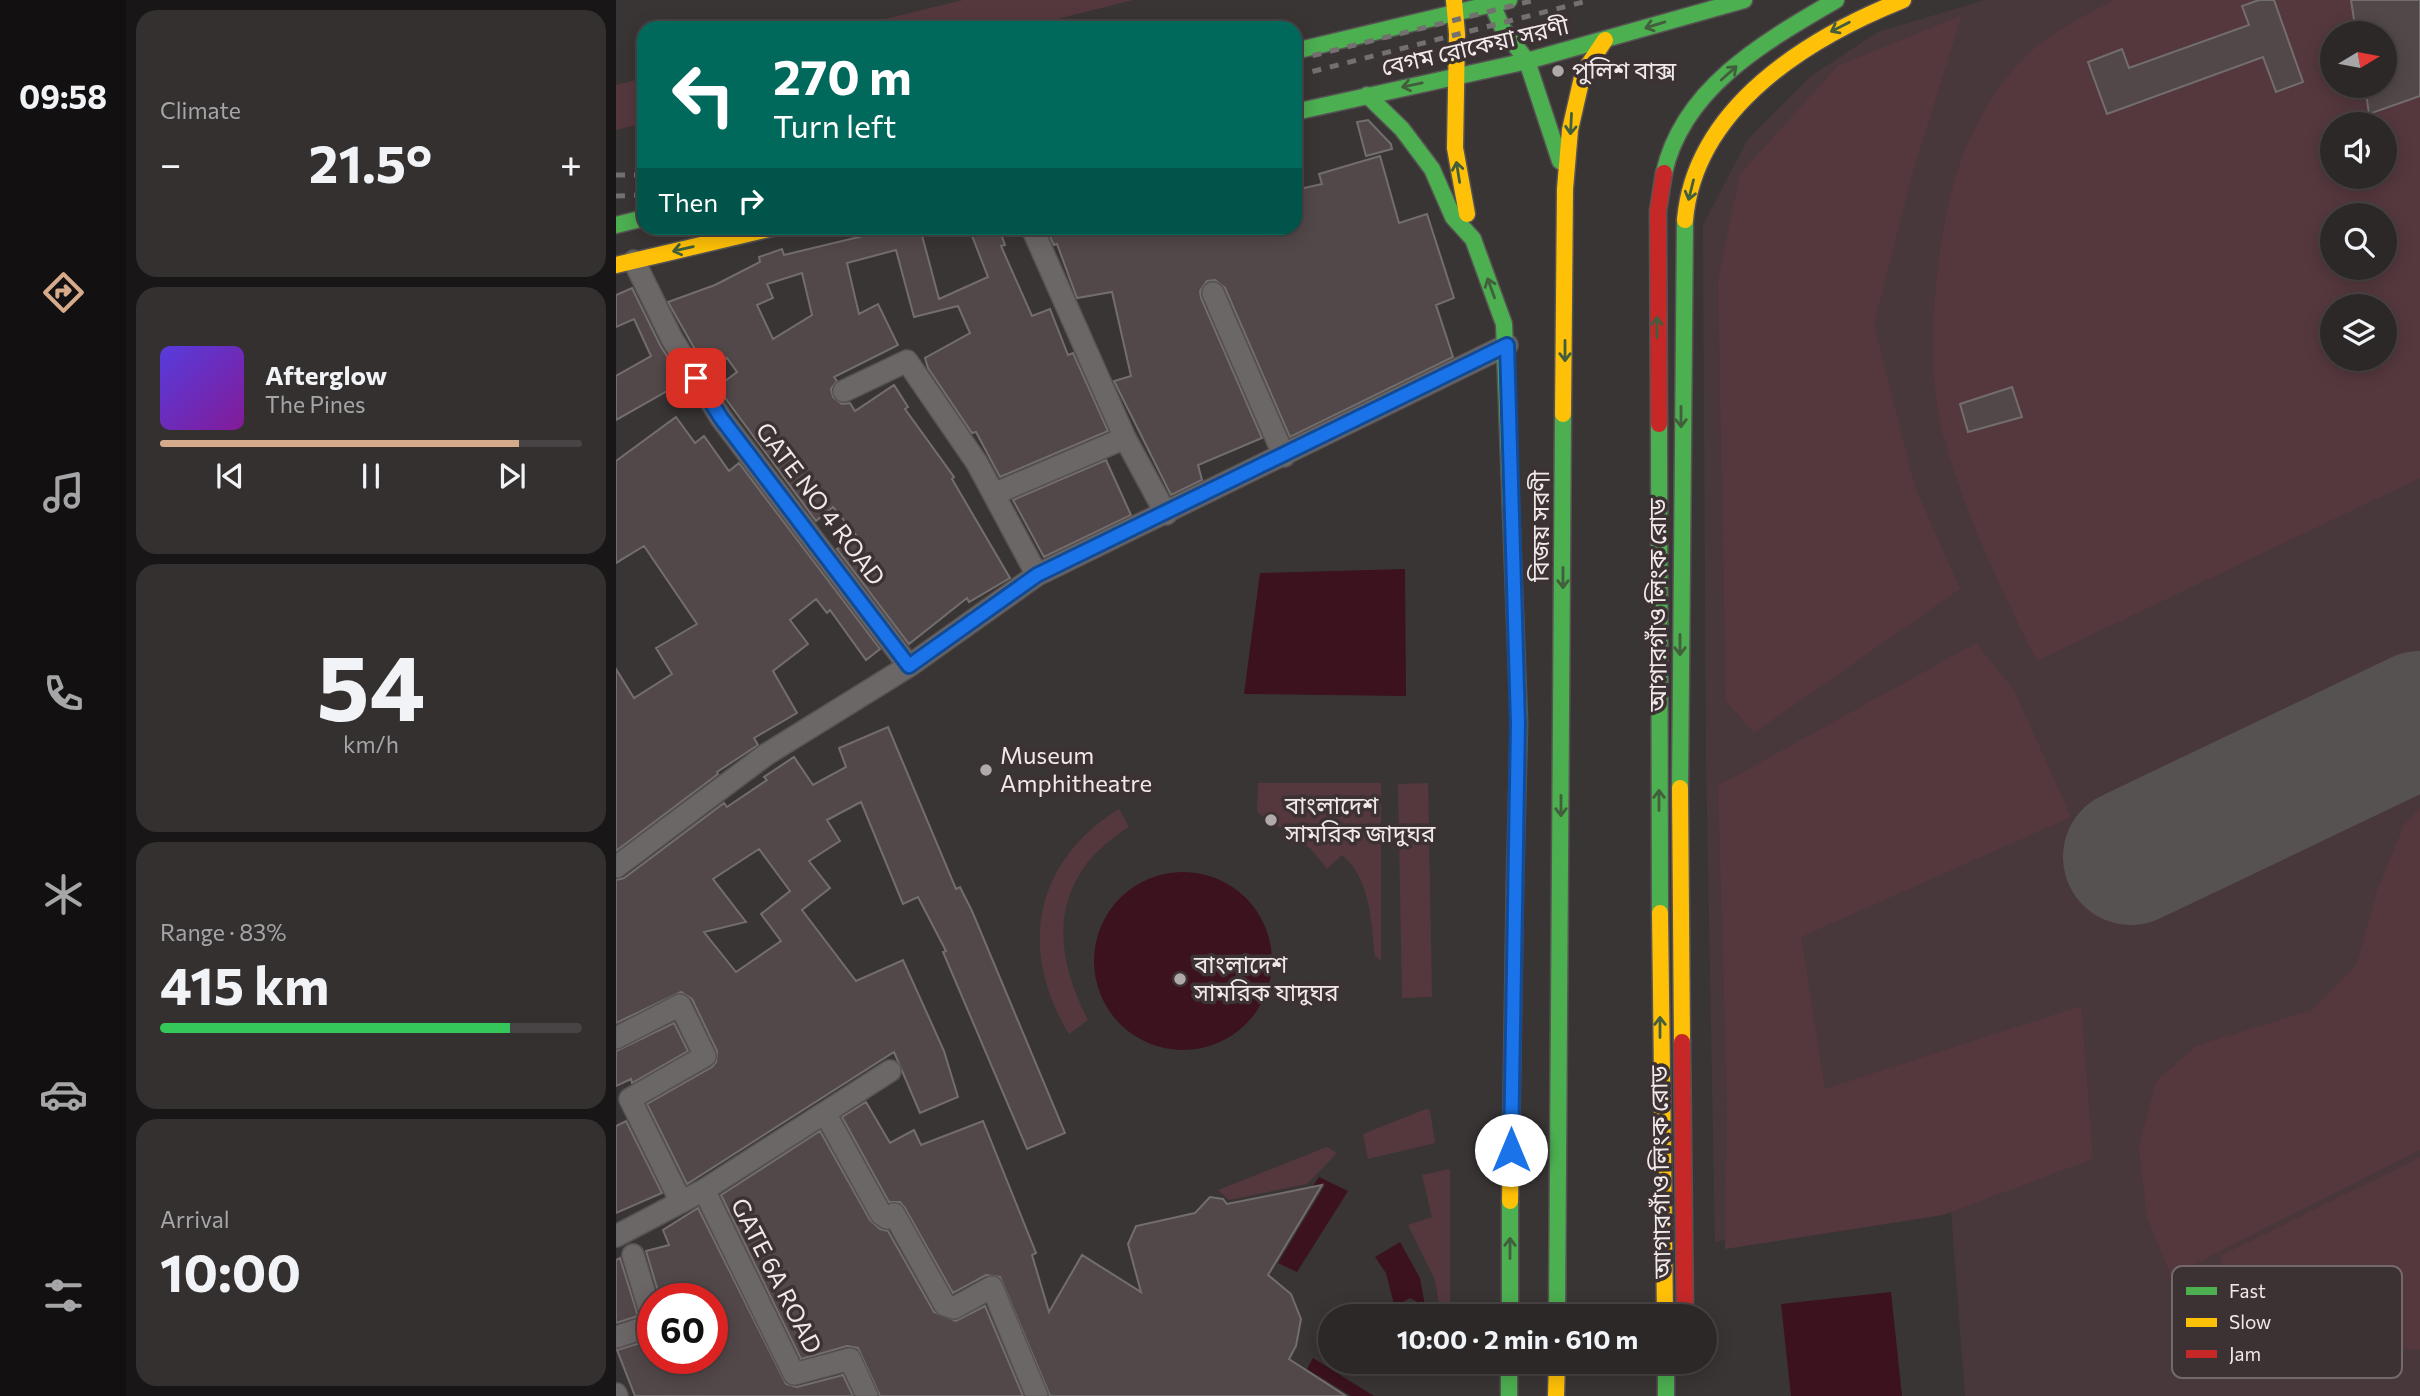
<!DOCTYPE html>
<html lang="en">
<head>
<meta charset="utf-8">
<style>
	body { margin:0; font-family:Commissioner,"Noto Sans Bengali",sans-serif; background:#343030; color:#f1f3f6; height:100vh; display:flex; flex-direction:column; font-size:26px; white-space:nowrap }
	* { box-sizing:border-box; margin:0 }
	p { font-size:23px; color:#a6a6a8 }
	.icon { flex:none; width:38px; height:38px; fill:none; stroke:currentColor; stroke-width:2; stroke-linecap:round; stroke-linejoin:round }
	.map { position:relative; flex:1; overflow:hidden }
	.details { display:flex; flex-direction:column; gap:10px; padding:10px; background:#181616; width:490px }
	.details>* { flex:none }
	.top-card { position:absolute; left:21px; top:21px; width:665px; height:214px; border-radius:21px; box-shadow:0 4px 18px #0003,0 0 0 2px #484445; background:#00695c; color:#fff; overflow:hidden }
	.needle { width:46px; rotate:80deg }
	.fabs { position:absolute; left:1704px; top:21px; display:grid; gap:14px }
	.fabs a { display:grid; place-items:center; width:77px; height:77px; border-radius:50%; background:#2c2828; box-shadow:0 4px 18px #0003,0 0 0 2px #484445; font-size:35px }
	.speed { position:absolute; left:21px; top:1283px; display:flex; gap:14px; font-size:35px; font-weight:700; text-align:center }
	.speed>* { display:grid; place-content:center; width:91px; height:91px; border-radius:50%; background:#2c2828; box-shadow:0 4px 18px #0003,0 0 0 2px #484445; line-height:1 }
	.speed .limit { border:10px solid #d22; background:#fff; color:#111 }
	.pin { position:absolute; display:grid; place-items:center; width:60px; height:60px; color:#fff; margin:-30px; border-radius:14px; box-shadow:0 4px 10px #0006 }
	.me { position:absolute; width:77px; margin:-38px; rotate:0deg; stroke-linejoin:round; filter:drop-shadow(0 0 5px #0008) }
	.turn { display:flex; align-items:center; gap:24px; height:147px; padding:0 21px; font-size:32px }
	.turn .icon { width:91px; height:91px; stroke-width:2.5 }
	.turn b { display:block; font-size:49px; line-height:60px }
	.then { display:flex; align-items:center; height:66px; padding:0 21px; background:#0003; gap:14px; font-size:26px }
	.big { font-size:52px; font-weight:700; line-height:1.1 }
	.details .widget { flex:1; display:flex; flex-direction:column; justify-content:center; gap:10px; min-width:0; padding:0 24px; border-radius:21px; background:#343030 }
	.details .dial { align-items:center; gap:0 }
	.dial b { font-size:91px; line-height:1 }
	.song { display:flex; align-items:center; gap:21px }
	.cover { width:84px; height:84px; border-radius:10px; background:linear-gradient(135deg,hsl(250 70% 55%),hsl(290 70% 35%)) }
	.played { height:7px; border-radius:4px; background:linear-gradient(90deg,#d6ab8b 85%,#484445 85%) }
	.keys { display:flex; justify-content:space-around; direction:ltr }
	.heat { display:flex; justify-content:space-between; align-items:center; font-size:38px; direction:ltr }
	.charge { height:10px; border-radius:5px; background:linear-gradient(90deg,#34c759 83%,#484445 0) }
	.trip { position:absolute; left:702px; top:1304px; width:399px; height:70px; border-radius:35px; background:#2c2828; box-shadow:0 4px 18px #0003,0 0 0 2px #484445; font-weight:700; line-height:70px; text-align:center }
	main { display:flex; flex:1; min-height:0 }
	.tab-bar { display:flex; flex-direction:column; width:126px; justify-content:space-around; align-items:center; background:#121010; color:#a6a6a8 }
	.tab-bar .icon { width:49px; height:49px }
	.tab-bar .active { color:#d6ab8b }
	.tab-bar b { font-size:32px; color:#f1f3f6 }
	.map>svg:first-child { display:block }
	.built { fill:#49383b; fill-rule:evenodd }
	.green { fill:#54383d; fill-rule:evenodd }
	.water { fill:#3b121d }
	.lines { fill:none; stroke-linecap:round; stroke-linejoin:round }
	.runway { stroke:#575252; stroke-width:136 }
	.building { fill:#534849; stroke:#736e6e; stroke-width:2; fill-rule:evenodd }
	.street-casing { stroke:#575253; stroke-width:24 }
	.fast-casing { stroke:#575253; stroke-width:19 }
	.slow-casing { stroke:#575253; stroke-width:19 }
	.jam-casing { stroke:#575253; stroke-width:19 }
	.street { stroke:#6b6767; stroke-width:21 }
	.fast { stroke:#4caf50; stroke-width:16 }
	.slow { stroke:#ffc107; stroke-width:16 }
	.jam { stroke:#c62828; stroke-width:16 }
	.rail { stroke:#747070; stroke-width:5; stroke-dasharray:9 9; stroke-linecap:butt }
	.oneway { stroke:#425e3d }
	.route-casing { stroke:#114b97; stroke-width:18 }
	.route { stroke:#1a73e8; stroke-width:12 }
	.poi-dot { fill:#b0aaab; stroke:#3d3233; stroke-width:2.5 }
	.labels { text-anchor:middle; stroke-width:7; stroke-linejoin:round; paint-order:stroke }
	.street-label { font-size:24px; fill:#f0e9ea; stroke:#3d3233 }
	.poi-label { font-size:24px; fill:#f0e9ea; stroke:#3d3233; text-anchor:start }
	.key { fill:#3d3233; stroke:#73696a; stroke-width:2 }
	.key-label { font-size:19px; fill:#f0e9ea }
</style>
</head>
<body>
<main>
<nav class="tab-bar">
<b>09:58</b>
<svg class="icon active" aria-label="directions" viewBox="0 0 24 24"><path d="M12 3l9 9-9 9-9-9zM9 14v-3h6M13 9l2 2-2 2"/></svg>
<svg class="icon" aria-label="music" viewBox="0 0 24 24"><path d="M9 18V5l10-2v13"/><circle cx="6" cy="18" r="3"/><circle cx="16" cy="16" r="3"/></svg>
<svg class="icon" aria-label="phone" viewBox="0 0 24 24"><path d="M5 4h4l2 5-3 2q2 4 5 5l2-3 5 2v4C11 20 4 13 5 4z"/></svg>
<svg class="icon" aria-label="climate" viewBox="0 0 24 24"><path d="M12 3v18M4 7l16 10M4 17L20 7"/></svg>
<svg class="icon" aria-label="car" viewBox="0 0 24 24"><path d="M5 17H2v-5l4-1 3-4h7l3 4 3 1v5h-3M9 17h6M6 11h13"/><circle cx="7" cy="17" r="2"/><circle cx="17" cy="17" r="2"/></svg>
<svg class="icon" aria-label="filters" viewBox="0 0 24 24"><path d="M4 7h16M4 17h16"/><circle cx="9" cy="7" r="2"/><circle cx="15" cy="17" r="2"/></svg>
</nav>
<section class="details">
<div class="widget"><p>Climate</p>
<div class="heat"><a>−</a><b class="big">21.5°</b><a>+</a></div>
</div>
<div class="widget">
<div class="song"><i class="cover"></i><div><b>Afterglow</b><p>The Pines</p></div></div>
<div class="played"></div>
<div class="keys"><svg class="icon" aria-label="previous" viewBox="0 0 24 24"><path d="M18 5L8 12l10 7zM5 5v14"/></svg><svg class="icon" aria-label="pause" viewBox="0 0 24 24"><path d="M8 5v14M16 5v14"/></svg><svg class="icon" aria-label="next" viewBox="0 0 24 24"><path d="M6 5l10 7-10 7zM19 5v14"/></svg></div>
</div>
<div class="widget dial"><b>54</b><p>km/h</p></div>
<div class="widget"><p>Range · 83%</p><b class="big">415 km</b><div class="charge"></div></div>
<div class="widget"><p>Arrival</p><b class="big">10:00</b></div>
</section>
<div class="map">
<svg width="1804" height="1396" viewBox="0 0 1804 1396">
	<rect width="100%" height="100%" fill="#3a3535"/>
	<!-- built -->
	<path class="built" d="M 1369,0 L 1804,0 L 1804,1396 L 1349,1396 L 1334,1197 L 1099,1242 L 1090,755 L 1087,225 L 1132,139 L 1195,76 L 1262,32 ZM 1717,33 L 1769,33 L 1769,86 L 1717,86 ZM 1717,124 L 1769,124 L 1769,177 L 1717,177 ZM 1717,215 L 1769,215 L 1769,268 L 1717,268 ZM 1717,306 L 1769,306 L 1769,359 L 1717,359 Z"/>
	<!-- green -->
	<path class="green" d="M 347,0 L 517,0 L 406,28 L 232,28 Z
		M 1497,0 L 1804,0 L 1804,478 L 1421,661 C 1384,588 1349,514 1327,435 C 1308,366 1319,250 1338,182 C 1351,136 1378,87 1412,54 C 1436,31 1469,16 1497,0 ZM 1717,33 L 1769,33 L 1769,86 L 1717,86 ZM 1717,124 L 1769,124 L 1769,177 L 1717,177 ZM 1717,215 L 1769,215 L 1769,268 L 1717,268 ZM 1717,306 L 1769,306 L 1769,359 L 1717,359 Z
		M 1346,15 L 1297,171 L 1258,325 L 1299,487 L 1344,589 L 1138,733 L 1110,701 L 1102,280 L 1124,174 L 1222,66 Z
		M 28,78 L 28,123 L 0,130 L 0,85 Z
		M 1360,643 L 1398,690 L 1455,817 L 1185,937 L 1209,1089 L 1465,1006 L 1477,1159 L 1327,1215 L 1109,1249 L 1111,1097 L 1102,786 Z
		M 642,783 L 765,783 L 765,961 L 759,956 C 755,922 755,879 726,855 L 711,869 L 695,849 L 641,812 Z
		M 812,783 L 816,997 L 786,998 L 782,784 Z
		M 1804,807 L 1804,1150 L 1555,1276 L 1531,1217 L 1523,1146 L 1540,1082 L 1580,1046 L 1696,1010 L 1741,964 L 1761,891 L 1788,825 Z
		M 503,809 L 513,827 C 436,874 433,946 472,1020 L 453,1034 C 402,951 417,862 503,809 Z
		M 810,1109 L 814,1110 L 819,1143 L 752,1159 L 747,1134 Z
		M 711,1147 L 721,1153 L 691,1184 L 613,1200 L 602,1190 Z
		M 1804,1157 L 1804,1350 L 1670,1338 L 1610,1302 L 1605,1256 Z
		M 834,1169 L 834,1316 L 825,1316 L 819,1280 L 792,1225 L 816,1217 L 806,1175 Z"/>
	<!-- water -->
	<path class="water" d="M 789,569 L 790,696 L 628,694 L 644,573 Z
		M478 961a89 89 0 1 1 178 0a89 89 0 1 1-178 0Z
		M 703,1177 L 732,1191 L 681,1272 L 662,1263 L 709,1185 L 697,1186 Z
		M 784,1242 L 804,1278 L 811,1316 L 800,1316 L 803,1303 L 794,1298 L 785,1303 L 788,1316 L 781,1316 L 770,1273 L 759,1257 Z
		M 1275,1292 L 1286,1396 L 1175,1396 L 1165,1304 Z
		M 697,1358 L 758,1396 L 735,1396 L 691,1369 Z"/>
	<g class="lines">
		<!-- runway -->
		<path class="runway" d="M 1515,857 L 1804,719"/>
	</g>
	<!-- building -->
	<path class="building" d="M 1643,0 L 1658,0 L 1687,82 L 1660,92 L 1647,57 L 1491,114 L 1472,62 L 1506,49 L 1513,68 L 1633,25 L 1626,6 Z
		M 1735,0 L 1804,0 L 1804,96 L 1753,114 L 1749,86 L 1769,86 L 1769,33 L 1740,33 Z
		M 752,120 L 775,144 L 776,149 L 750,156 L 741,122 Z
		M 764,156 L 783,223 L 811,214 L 838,298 L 820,305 L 837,357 L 674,437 L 609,288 L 599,280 L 591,281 L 584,291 L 585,298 L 646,438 L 582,465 L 586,480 L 555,495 L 498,381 L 515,376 L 496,292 L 461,298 L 441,244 L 438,245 L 430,228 L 679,228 L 679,190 L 706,184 L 703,174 Z
		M 280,228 L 304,228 L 323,299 L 372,277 L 353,228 L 383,228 L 389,245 L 385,246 L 416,316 L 434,309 L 452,355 L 457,353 L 492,431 L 384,477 L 360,432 L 356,433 L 312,368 L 309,358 L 354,333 L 342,306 L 298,317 L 280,250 L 231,263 L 243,314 L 262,304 L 282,345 L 218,377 L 221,381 L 215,389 L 217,397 L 226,404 L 234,403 L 239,411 L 278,385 L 292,407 L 289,409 L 338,477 L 336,479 L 394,578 L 353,602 L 351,598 L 293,644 L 221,549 L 240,535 L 217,507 L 200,521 L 101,387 L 121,372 L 111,358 L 90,369 L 52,302 L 99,285 L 144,262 L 143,257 L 166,249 L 168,255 ZM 186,273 L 196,315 L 157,339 L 141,305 L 157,298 L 151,284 Z
		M 16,288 L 44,345 L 67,382 L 0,420 L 0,376 L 35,356 L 18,319 L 0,327 L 0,295 Z
		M 1396,387 L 1406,417 L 1352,432 L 1344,404 Z
		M 60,417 L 79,443 L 88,436 L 113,471 L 123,463 L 264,649 L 250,660 L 214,610 L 211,613 L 200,599 L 174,620 L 192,644 L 157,671 L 181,713 L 138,738 L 142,745 L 101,772 L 102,774 L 0,851 L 0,669 L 18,698 L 56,674 L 40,648 L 81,624 L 28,546 L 0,563 L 0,461 Z
		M 490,460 L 515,515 L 428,557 L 397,500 Z
		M 272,727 L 340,889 L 344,887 L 356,911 L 449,1133 L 411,1149 L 327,952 L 330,951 L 302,897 L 287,904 L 245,802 L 211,820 L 224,841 L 193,861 L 214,888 L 186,910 L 240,981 L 287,960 L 328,1051 L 342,1097 L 304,1113 L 278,1052 L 71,1184 L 31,1104 L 96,1067 L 100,1062 L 101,1051 L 76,999 L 65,992 L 0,1023 L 0,880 L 8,878 L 108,803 L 111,807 L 151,780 L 148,777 L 178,757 L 197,785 L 230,767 L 223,748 ZM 143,849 L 174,891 L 145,914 L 165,941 L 120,972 L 88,932 L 130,922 L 97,879 Z
		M 58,1023 L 72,1051 L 16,1083 L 15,1079 L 0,1086 L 0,1051 Z
		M 250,1102 L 274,1143 L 298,1130 L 305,1145 L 367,1121 L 420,1253 L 416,1255 L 433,1312 L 466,1255 L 525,1292 L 512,1244 L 520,1226 L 579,1213 L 594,1197 L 607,1199 L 611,1204 L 706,1185 L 652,1275 L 675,1294 L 685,1319 L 680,1346 L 673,1359 L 730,1396 L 434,1396 L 384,1277 L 370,1275 L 337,1293 L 289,1208 L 284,1202 L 273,1202 L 226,1117 Z
		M 10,1121 L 46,1193 L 0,1213 L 0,1126 Z
		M 204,1131 L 254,1220 L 264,1229 L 272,1231 L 318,1312 L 340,1321 L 369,1306 L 407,1396 L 264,1396 L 242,1348 L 231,1346 L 185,1359 L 105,1195 Z
		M 82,1208 L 170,1384 L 181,1387 L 227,1375 L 237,1396 L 19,1396 L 1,1350 L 37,1339 L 37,1358 L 96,1358 L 96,1298 L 44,1298 L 30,1251 L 53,1245 L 47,1230 Z
		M 4,1258 L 22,1316 L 0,1323 L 0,1260 Z"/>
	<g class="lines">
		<defs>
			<path id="street" d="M 416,228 L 509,438 L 550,514
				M 18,261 L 56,339 L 105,418 L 293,666
				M 597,293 L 668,456
				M 228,391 L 291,361 L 361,463 L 421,575
				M 378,494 L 509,438
				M 0,867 L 151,754 L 293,666 L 421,575 L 891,345
				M 0,1038 L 64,1005 L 89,1056 L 14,1099 L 65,1202
				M 209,1113 L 265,1214 L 271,1218 L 278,1214 L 329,1305 L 338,1308 L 376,1287 L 421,1396
				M 88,1190 L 178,1374 L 234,1359 L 251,1396
				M 0,1236 L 88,1190 L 274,1071
				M 17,1255 L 37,1321
				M 0,1337 L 37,1325
				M 0,1394 L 1,1396"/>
			<path id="fast" d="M 874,0 L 887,29 L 911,61 L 944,161
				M 679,51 L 893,0
				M 751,95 L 786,129 L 816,169 L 837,217 L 857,239 L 888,324 L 903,723 L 899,881
				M 679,112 L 911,61 L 1128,0
				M 1048,173 C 1067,87 1150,41 1220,0
				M 0,225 L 28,218
				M 1043,424 L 1044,913
				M 1064,788 L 1069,220
				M 894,1316 L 894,1201
				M 941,1316 L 947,414
				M 893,1362 L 893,1396
				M 1050,1362 L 1050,1396"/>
			<path id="slow" d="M 838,0 L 841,34 L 839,148 L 851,214
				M 1069,220 C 1079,107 1192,38 1287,0
				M 0,265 L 157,228
				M 947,414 L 949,189 L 954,130 L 967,73 L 989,40
				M 1064,788 L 1066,1042
				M 1044,913 L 1049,1316
				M 894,1201 L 899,881
				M 940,1396 L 941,1362"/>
			<path id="jam" d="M 1043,424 L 1042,211 L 1048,173
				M 1066,1042 L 1069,1316"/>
		</defs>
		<!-- street casing -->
		<use href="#street" class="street-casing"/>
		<!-- fast casing -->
		<use href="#fast" class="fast-casing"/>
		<!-- slow casing -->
		<use href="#slow" class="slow-casing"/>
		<!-- jam casing -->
		<use href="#jam" class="jam-casing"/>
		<!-- street -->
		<use href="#street" class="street"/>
		<!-- fast -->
		<use href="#fast" class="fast"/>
		<!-- slow -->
		<use href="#slow" class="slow"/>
		<!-- jam -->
		<use href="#jam" class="jam"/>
		<!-- rail -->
		<path class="rail" d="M 679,60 L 919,0
			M 679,76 L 975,0
			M 0,175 L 28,175
			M 0,196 L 28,195"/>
	</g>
	<!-- one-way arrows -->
	<defs><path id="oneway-shaft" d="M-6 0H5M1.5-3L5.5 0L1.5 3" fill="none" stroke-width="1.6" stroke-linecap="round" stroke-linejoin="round" transform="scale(1.75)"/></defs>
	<g class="oneway">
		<use href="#oneway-shaft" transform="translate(1039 25) rotate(163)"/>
		<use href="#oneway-shaft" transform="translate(1224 27) rotate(153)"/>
		<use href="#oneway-shaft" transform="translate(1113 73) rotate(-42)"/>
		<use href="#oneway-shaft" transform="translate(796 85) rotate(168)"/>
		<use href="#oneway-shaft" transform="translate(955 124) rotate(93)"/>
		<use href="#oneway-shaft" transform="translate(842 172) rotate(-99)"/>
		<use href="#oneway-shaft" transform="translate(1075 190) rotate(104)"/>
		<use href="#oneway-shaft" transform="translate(67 249) rotate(167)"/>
		<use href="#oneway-shaft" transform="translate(875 288) rotate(-110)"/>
		<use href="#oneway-shaft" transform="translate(1041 327) rotate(-90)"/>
		<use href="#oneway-shaft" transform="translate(949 351) rotate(90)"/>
		<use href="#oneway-shaft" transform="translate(1065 417) rotate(90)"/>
		<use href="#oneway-shaft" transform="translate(947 578) rotate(90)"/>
		<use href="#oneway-shaft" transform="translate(1064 645) rotate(90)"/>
		<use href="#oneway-shaft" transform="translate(1043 800) rotate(-90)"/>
		<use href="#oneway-shaft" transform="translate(945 806) rotate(90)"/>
		<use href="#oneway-shaft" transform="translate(1044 1027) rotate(-90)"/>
		<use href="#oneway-shaft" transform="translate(894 1248) rotate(-90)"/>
	</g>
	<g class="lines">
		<defs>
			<path id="route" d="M 80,378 L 105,418 L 293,666 L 421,575 L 891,345 L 902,723 L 895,1150"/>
		</defs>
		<!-- route casing -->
		<use href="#route" class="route-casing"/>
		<!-- route -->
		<use href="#route" class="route"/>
	</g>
	<!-- markers -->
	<g class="poi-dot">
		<circle cx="942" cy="71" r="7"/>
		<circle cx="370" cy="770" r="7"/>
		<circle cx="655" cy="820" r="7"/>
		<circle cx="564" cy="979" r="7"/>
	</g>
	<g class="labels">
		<!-- street labels -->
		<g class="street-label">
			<text transform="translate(859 47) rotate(-13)" y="8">বেগম রোকেয়া সরণী</text>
			<text transform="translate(204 504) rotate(53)" y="8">GATE NO 4 ROAD</text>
			<text transform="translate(925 526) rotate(-90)" y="8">বিজয় সরণী</text>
			<text transform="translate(1042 605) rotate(-90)" y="8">আগারগাঁও লিংক রোড</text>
			<text transform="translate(1045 1172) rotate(-91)" y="8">আগারগাঁও লিংক রোড</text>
			<text transform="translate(160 1276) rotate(63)" y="8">GATE 6A ROAD</text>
		</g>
		<!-- poi labels -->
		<g class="poi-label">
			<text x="956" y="79">পুলিশ বাক্স</text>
			<text x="384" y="764">Museum<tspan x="384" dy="28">Amphitheatre</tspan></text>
			<text x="669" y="814">বাংলাদেশ<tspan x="669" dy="28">সামরিক জাদুঘর</tspan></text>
			<text x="578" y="973">বাংলাদেশ<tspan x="578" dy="28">সামরিক যাদুঘর</tspan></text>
		</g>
	</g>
	<!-- legend -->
	<rect x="1556" y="1266" width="230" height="112" rx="10" class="key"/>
	<rect x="1570" y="1287" width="31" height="8" fill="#4caf50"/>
	<rect x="1570" y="1318" width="31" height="9" fill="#ffc107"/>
	<rect x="1570" y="1350" width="31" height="8" fill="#c62828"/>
	<g class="key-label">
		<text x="1613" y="1298">Fast</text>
		<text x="1613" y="1329">Slow</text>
		<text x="1613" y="1361">Jam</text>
	</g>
</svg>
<div class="fabs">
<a><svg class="needle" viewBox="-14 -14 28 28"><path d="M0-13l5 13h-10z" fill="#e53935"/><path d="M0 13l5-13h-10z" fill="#a6a6a8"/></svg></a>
<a><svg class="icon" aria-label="sound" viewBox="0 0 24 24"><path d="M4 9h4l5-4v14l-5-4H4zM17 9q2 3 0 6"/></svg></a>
<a><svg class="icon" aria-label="search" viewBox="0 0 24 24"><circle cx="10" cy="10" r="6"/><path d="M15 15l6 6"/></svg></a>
<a><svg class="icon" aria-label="layers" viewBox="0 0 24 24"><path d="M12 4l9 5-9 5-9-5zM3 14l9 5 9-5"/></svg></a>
</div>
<div class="speed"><div class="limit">60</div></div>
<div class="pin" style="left:80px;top:378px;background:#d93025"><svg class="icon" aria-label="arrive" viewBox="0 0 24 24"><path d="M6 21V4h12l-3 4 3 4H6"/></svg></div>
<svg class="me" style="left:895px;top:1150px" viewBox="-20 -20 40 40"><circle r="19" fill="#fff"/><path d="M0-13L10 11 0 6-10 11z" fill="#1a73e8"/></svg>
<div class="trip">10:00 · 2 min · 610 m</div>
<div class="top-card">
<div class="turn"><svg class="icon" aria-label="left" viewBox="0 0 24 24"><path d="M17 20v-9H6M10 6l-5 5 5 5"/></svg><div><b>270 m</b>Turn left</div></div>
<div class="then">Then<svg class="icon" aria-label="right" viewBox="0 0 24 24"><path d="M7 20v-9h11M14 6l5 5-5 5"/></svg></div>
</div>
</div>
</main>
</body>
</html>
